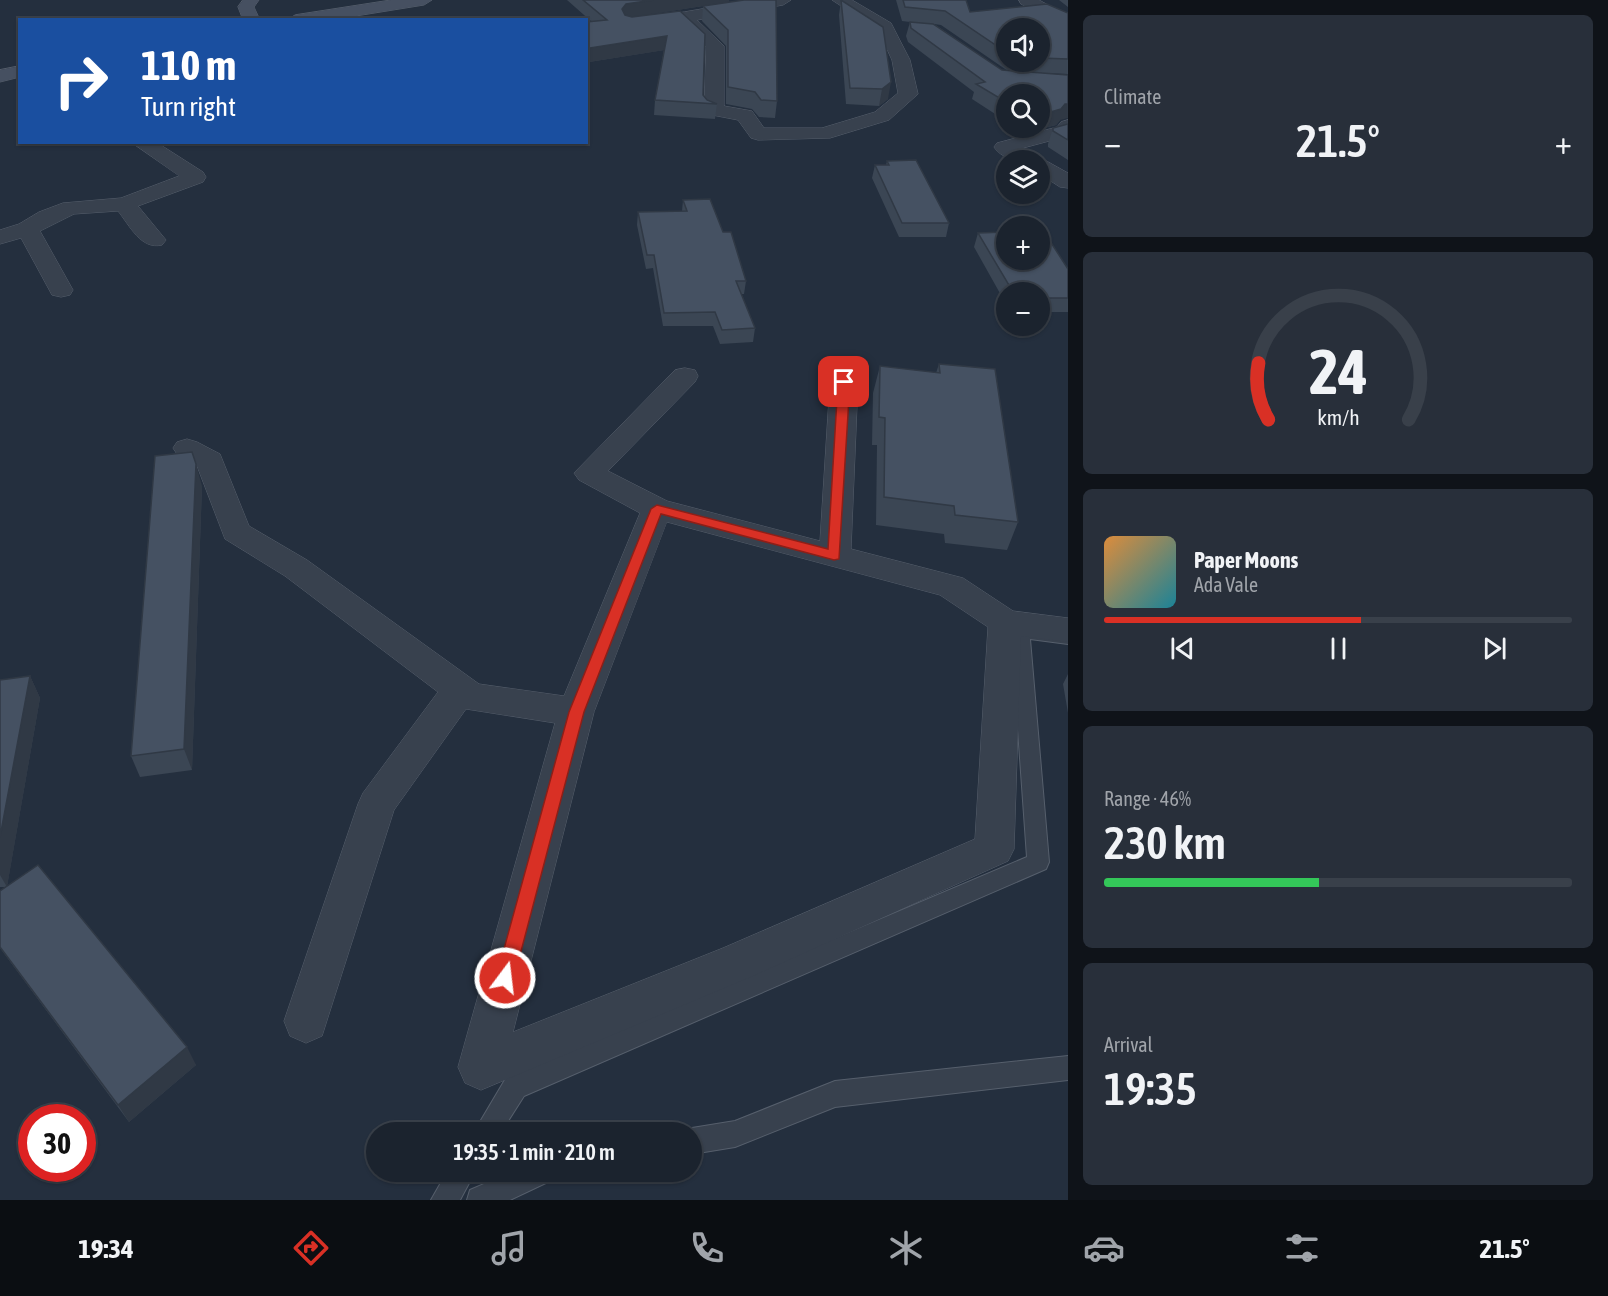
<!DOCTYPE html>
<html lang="en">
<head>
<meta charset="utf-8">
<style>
	body { margin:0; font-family:"Asap Condensed",sans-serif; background:#282f3a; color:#f1f3f6; height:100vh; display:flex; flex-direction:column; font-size:22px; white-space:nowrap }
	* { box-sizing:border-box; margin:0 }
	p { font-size:20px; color:#a0a4aa }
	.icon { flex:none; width:33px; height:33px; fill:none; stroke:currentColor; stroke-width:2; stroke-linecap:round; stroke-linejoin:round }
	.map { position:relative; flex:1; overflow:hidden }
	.drawer { display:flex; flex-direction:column; gap:15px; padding:15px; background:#0f1319; width:540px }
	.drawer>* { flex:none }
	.top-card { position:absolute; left:18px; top:18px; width:570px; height:126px; border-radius:0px; box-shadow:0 2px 4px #0004,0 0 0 2px #39404a; background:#1a4fa0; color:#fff; overflow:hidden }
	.buttons { position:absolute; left:996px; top:18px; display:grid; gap:12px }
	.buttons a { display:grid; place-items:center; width:54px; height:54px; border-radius:50%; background:#1b232e; box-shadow:0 2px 4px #0004,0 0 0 2px #39404a; font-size:30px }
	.speed { position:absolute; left:18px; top:1104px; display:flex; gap:12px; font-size:30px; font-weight:700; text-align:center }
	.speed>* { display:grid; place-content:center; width:78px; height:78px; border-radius:50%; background:#1b232e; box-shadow:0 2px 4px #0004,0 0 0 2px #39404a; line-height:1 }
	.speed .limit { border:9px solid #d22; background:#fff; color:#111 }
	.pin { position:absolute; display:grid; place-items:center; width:51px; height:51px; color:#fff; margin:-26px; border-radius:12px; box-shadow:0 3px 9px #0006 }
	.me { position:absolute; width:66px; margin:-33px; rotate:15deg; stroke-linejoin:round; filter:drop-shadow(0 0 4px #0008) }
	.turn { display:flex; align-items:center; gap:21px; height:126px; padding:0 24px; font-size:27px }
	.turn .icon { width:78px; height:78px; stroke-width:2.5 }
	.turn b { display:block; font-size:42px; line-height:51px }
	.big { font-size:45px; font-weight:600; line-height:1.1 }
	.drawer .tile { flex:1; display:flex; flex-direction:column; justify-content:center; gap:9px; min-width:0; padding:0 21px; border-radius:9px; background:#282f3a }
	.drawer .dial { align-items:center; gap:0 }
	.dial svg { height:156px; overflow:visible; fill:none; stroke:#39404a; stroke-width:7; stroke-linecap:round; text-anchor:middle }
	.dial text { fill:#f1f3f6; stroke:none }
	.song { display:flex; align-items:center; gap:18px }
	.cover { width:72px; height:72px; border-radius:9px; background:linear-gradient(135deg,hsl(30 70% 55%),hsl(190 70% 35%)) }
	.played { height:6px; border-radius:3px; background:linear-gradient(90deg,#d93025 55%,#39404a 55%) }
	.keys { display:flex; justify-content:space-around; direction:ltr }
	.heat { display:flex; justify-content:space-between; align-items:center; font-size:33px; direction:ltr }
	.charge { height:9px; border-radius:4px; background:linear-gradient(90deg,#34c759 46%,#39404a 0) }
	.trip { position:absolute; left:366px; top:1122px; width:336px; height:60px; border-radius:30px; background:#1b232e; box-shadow:0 2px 4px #0004,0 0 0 2px #39404a; font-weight:600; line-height:60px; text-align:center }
	.tab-bar { display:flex; height:96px; justify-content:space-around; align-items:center; background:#0b0e12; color:#a0a4aa }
	.tab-bar .icon { width:42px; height:42px }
	.tab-bar .active { color:#d93025 }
	.tab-bar b { font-size:27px; color:#f1f3f6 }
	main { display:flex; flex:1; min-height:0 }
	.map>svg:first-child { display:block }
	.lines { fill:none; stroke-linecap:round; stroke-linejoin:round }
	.lane-casing { stroke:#565f6c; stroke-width:2 }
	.street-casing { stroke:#565f6c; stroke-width:1 }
	.secondary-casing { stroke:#565f6c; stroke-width:1 }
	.lane { fill:#38414e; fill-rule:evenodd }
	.street { fill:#38414e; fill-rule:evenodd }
	.secondary { fill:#465061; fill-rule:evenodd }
	.wall { fill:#3b4654; fill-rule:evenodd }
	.shaded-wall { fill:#303945 }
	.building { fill:#455162; stroke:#303945; stroke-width:1.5 }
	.route { fill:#d93025; stroke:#8d1f18; stroke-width:1.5 }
</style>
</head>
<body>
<main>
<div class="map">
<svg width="1068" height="1200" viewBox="0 0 1068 1200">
	<rect width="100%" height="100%" fill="#242f3e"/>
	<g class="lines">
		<defs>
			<path id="lane" d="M 1020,624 L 1068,630 L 1068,644 L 1030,639 L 1049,862 L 1046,869 L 524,1096 L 501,1132 L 474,1132 L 506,1078 L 1027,857 L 1011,631 L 1013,626 Z
				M 1068,1056 L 1068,1080 L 835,1107 L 735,1147 L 692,1154 L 692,1132 L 683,1132 L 692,1128 L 735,1121 L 835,1081 Z
				M 447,1172 L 475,1172 L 460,1200 L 431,1200 Z
				M 512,1172 L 554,1172 L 550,1181 L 510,1200 L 467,1200 L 470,1190 Z"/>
			<path id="street" d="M 754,0 L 791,0 L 783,5 L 697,20 L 724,46 L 724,106 L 752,111 L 764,128 L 822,128 L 875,112 L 898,93 L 892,60 L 878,30 L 832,0 L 852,0 L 891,23 L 910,60 L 918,94 L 889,120 L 830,138 L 758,140 L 751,138 L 738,120 L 707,114 L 704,110 L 706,47 L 675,17 L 678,13 L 684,12 Z
				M 1019,0 L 1039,0 L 1068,16 L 1068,28 L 1021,4 Z
				M 1068,120 L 1068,136 L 1023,148 L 1068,173 L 1068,188 L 1060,187 L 1040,174 L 1040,160 C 1023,160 1004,162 994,147 L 997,143 L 1057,127 L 1061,122 Z
				M 131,142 L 156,142 L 203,172 L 206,177 L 203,182 L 138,206 L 166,240 L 162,245 C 141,250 130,226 118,211 L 74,214 L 40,231 L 73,290 L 70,295 L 61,297 L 52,295 L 21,238 L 0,244 L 0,230 L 19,224 L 39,212 L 63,203 L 121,198 L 179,176 Z
				M 685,368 L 695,370 L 698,376 L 695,382 L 608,471 L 667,501 L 820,541 L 830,382 L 834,376 L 844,374 L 854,376 L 858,382 L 851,549 L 963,578 L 1013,611 L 1068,618 L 1068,642 L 1021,636 L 1014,849 L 1008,861 L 753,976 L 481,1090 L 465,1083 L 458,1067 L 555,723 L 466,709 L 394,810 L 322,1036 L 306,1043 L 290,1036 L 284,1021 L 358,804 L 363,793 L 438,692 L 285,576 L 225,539 L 197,466 L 177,454 L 173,448 L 177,442 L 187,439 L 197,442 L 220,454 L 249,526 L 307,560 L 479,684 L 564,696 L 640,513 L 579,480 L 574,473 L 675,370 ZM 667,522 L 940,595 L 988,627 L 975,839 L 723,948 L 513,1032 L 594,712 Z"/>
			<path id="secondary" d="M 243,0 L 259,0 L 254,7 L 260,20 L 243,20 L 238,7 Z
				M 391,0 L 432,0 L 424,5 L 331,20 L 287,20 L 295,15 Z
				M 20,66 L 20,77 L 0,82 L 0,70 Z"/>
		</defs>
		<!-- lane casing -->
		<use href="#lane" class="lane-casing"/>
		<!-- street casing -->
		<use href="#street" class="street-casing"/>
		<!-- secondary casing -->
		<use href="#secondary" class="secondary-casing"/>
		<!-- lane -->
		<use href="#lane" class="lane"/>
		<!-- street -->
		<use href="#street" class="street"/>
		<!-- secondary -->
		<use href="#secondary" class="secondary"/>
	</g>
	<!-- wall -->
	<path class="wall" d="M 567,0 L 729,0 L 729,2 L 631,17 L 680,11 L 703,95 L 707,100 L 717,104 L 715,119 L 654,115 L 655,100 L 664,50 L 589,62 L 586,59 L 586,22 L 592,22 Z
		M 744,0 L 777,101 L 775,118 L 759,117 L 752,109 L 726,104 L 726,46 L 702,21 L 703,6 Z
		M 841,0 L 888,99 L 879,106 L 846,104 L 839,15 Z
		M 896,0 L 966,0 L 970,12 L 1068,13 L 1068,74 L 1041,73 L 1060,120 L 1056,125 L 1032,131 L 1023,131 L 1017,128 L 1040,128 L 1040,94 L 1006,94 L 1006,121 L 972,99 L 974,92 L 908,42 L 906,36 L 910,22 L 902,21 ZM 934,24 L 941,25 L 1008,71 L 1002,70 ZM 1006,28 L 1040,28 L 1040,62 L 1006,62 Z
		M 1059,0 L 1068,0 L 1068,7 Z
		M 1068,124 L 1068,160 L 1048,147 L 1048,144 L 1053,128 Z
		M 887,161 L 949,223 L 946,237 L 899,237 L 872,178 L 875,165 L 886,165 Z
		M 683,200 L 723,232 L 746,281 L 744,294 L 741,294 L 755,328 L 753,342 L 720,344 L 713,326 L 663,326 L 653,268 L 646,269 L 637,225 L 638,212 L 682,211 Z
		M 978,233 L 1068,269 L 1068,312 L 1040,312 L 1040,292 L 1006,292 L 1006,304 L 974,247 Z
		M 939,364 L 1018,522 L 1007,550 L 945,543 L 944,534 L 876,525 L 877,445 L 872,445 L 873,393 L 880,366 L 936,373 Z
		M 202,486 L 192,770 L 140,777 L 131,756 Z
		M 1068,674 L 1068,713 L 1063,684 Z
		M 30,676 L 40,698 L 7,886 L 196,1065 L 129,1122 L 0,948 L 0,891 L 7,887 L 0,887 L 0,680 Z"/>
	<!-- shaded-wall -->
	<path class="shaded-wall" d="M 653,0 L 729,0 L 729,2 L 626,18 L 622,9 L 626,4 Z
		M 667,36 L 665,50 L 589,62 L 590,48 Z
		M 891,82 L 888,99 L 879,106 L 882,89 Z
		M 1065,104 L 1068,104 L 1068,118 L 1060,120 L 1056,125 L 1032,131 L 1033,128 L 1040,128 L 1040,115 Z
		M 196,464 L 202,486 L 192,770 L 184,749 Z
		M 30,676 L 40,698 L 7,887 L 0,875 L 0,837 Z
		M 187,1047 L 196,1065 L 129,1122 L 118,1105 Z"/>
	<!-- building -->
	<path class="building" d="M 583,0 L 653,0 L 626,4 L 622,9 L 625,15 L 632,17 L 680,11 L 705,34 L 703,95 L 707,100 L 717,104 L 655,100 L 667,36 L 590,48 L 586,45 L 586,22 L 607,20 Z
		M 744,0 L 776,0 L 777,101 L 761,100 L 755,92 L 728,87 L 728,30 L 703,6 Z
		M 841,0 L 883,27 L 891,82 L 882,89 L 850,88 Z
		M 903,0 L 966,0 L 970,12 L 1047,4 L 1068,13 L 1068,59 L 1040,58 L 1040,28 L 1006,28 L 1006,52 L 945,11 L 905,7 Z
		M 910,22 L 933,24 L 1002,70 L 1068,75 L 1068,104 L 1065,104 L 1061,109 L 1040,115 L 1040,94 L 1006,94 L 1006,102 L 976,84 L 985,82 L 911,28 Z
		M 1068,124 L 1068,140 L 1053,131 L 1053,128 Z
		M 916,160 L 949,223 L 902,223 L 875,165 L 889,165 L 887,161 Z
		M 710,199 L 723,232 L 731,232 L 746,281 L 736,281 L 755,328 L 722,330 L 715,312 L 664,313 L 654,255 L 647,255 L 638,212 L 687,211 L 683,200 Z
		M 1037,221 L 1068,269 L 1068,298 L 1040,298 L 1040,292 L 1013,292 L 978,233 L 1006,232 L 1006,260 L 1040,260 L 1040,226 L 1024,226 Z
		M 939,364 L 995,369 L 1018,522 L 955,515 L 954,506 L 884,497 L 885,418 L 879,417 L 880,366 L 940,373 Z
		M 192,452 L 196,464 L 184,749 L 131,756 L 155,456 Z
		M 30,676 L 0,837 L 0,680 Z
		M 38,865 L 187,1047 L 118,1105 L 0,947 L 0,891 Z"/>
	<!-- route -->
	<path class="route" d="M 844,379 L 850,382 L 839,559 L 834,560 L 661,514 L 584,712 L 514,978 L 511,984 L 505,987 L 499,984 L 496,978 L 569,712 L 651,509 L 657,505 L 828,549 L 838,382 Z"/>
</svg>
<div class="buttons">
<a><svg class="icon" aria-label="sound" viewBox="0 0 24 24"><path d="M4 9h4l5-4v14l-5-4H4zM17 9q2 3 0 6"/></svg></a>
<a><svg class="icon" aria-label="search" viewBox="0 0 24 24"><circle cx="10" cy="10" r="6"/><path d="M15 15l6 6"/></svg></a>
<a><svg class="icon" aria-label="layers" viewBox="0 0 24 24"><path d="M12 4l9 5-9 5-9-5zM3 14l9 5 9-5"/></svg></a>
<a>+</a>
<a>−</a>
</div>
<div class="speed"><div class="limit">30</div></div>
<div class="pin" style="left:844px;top:382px;background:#d93025"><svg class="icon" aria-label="arrive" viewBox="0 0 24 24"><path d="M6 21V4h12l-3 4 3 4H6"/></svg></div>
<svg class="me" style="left:505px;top:978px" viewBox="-20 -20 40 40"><circle r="17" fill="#d93025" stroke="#fff" stroke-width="3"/><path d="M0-11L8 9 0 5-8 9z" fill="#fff"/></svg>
<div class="trip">19:35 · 1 min · 210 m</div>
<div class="top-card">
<div class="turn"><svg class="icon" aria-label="right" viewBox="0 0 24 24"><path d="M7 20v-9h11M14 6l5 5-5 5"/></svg><div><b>110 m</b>Turn right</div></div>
</div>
</div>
<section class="drawer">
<div class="tile"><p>Climate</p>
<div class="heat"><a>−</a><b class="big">21.5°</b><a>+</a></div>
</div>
<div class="tile dial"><svg viewBox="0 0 100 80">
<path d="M14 69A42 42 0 1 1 86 69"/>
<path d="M14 69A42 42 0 0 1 9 40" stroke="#d93025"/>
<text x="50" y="56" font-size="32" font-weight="700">24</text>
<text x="50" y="72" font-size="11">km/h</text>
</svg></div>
<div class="tile">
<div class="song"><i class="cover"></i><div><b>Paper Moons</b><p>Ada Vale</p></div></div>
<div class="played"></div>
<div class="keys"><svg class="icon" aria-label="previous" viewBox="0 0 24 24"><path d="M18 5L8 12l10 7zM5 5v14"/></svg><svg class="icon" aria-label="pause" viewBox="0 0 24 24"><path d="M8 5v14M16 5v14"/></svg><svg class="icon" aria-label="next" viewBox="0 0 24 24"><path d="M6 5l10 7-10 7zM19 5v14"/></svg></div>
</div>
<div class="tile"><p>Range · 46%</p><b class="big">230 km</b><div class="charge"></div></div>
<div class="tile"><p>Arrival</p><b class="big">19:35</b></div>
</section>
</main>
<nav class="tab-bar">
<b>19:34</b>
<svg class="icon active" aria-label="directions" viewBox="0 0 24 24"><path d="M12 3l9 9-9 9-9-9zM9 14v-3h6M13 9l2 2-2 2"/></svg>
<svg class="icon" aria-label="music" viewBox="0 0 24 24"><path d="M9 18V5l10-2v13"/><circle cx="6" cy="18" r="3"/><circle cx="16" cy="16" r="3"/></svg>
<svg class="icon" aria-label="phone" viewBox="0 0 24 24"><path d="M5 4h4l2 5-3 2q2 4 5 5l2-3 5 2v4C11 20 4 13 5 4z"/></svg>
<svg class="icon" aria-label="climate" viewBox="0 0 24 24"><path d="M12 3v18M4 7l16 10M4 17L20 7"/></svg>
<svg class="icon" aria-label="car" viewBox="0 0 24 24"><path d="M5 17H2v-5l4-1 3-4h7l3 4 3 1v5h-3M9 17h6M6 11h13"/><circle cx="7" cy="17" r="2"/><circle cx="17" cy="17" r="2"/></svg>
<svg class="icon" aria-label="filters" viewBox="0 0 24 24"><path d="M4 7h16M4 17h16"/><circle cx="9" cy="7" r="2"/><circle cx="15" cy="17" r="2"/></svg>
<b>21.5°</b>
</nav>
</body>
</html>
